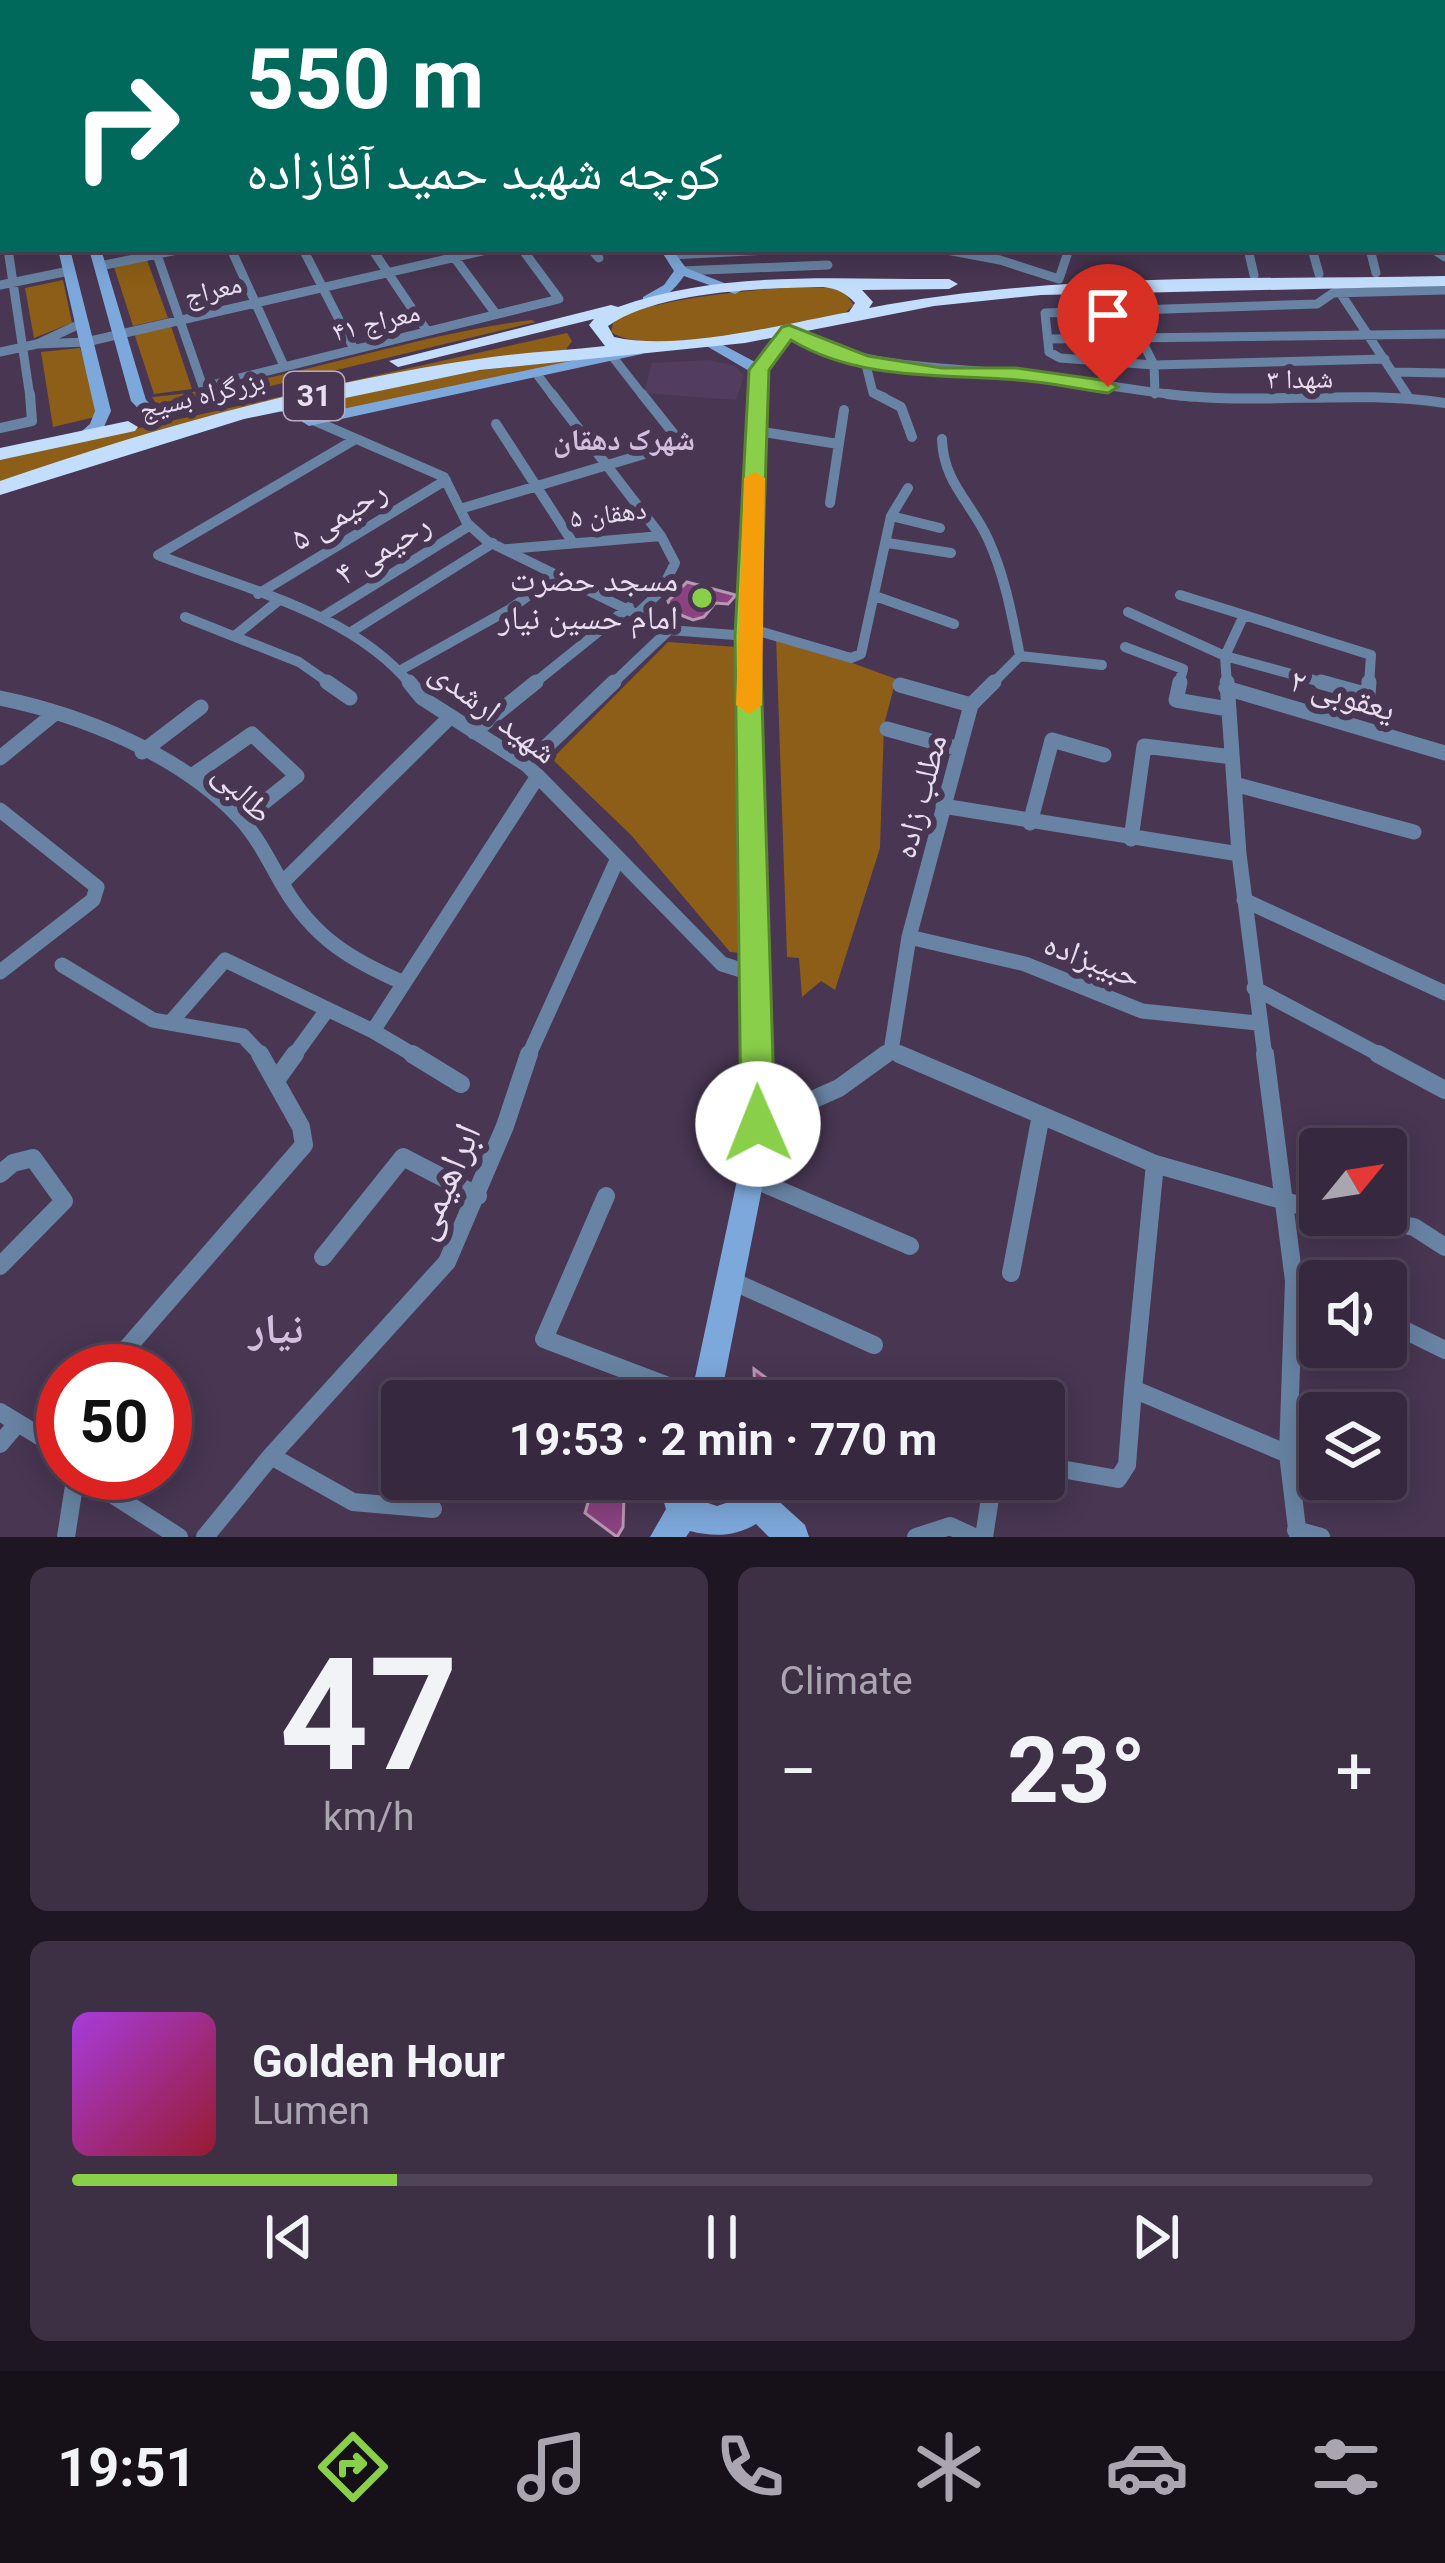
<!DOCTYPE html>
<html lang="en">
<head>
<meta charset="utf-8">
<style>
	body { margin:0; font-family:Roboto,"Noto Naskh Arabic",sans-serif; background:#3d3045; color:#f1f3f6; height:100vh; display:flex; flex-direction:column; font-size:45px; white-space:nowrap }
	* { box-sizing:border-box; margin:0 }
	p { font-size:39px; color:#aaa6b0 }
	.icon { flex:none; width:66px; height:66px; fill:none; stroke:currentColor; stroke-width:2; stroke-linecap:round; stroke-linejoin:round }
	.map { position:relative; height:1537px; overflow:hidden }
	.sheet { display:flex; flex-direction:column; gap:30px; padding:30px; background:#1e1622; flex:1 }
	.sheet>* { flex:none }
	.guide { position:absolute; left:0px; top:0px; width:1446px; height:252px; box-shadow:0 6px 30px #0003,0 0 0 3px #504458; background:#00695c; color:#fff; overflow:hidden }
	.needle { width:78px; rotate:60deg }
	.tools { position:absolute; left:1299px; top:1128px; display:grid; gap:24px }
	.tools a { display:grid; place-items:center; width:108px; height:108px; border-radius:12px; background:#36283e; box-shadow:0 6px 30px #0003,0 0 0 3px #504458; font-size:60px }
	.speed { position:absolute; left:36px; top:1344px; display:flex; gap:24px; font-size:60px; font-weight:700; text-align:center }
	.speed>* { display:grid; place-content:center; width:156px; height:156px; border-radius:50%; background:#36283e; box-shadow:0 6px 30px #0003,0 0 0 3px #504458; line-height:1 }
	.speed .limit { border:18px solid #d22; background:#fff; color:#111 }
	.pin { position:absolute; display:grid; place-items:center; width:102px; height:102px; color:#fff; margin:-123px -51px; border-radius:50% 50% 50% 0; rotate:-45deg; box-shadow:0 0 12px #0007 }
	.pin .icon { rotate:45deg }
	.me { position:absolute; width:132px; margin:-66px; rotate:359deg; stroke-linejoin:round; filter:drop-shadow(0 0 9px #0008) }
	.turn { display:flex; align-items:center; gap:42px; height:252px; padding:0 48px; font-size:54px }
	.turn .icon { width:156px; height:156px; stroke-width:2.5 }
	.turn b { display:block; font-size:84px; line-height:102px }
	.big { font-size:90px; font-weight:700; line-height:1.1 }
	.sheet .tile { flex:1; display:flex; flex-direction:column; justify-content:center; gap:18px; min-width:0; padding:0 42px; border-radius:18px; background:#3d3045 }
	.sheet .dial { align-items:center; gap:0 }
	.dial b { font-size:156px; line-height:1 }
	.song { display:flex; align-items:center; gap:36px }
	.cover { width:144px; height:144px; border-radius:18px; background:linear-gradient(135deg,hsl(280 70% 55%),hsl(350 70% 35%)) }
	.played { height:12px; border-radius:6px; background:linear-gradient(90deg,#89cf49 25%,#504458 25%) }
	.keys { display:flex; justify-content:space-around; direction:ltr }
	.heat { display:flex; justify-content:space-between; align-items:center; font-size:66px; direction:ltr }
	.sheet .tiles { flex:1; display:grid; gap:30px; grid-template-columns:1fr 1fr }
	.tile:last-child { grid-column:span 2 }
	.trip { position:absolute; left:381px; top:1380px; width:684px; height:120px; border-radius:12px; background:#36283e; box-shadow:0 6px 30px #0003,0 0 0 3px #504458; font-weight:700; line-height:120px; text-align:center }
	.menu { display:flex; height:192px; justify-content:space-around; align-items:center; background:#161019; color:#aaa6b0 }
	.menu .icon { width:84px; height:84px }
	.menu .current { color:#89cf49 }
	.menu b { font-size:54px; color:#f1f3f6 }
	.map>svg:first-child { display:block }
	.built { fill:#533d5f }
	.green { fill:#8c5e17 }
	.building { fill:#8b4281; stroke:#b998b3; stroke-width:3 }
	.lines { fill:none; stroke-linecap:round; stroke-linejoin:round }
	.street-far4 { stroke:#6883a3; stroke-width:6 }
	.street-far3 { stroke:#6883a3; stroke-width:9 }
	.street-far2 { stroke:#6883a3; stroke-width:10 }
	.street-far1 { stroke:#6883a3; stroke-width:15 }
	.street { stroke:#6883a3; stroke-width:18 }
	.secondary { fill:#7da8db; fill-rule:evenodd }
	.primary { fill:#98c5f9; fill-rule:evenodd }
	.highway { fill:#c3ddfc; fill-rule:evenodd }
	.route { fill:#89cf49; stroke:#59872f; stroke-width:3 }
	.slow { fill:#f59e0b }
	.poi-dot { fill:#89cf49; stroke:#483652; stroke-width:4.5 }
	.labels { text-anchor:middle; stroke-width:12; stroke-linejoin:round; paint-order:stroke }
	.far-street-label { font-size:27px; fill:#e9def0; stroke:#483652 }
	.shield { fill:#483652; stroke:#b9acc1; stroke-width:3 }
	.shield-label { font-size:30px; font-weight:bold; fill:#e9def0 }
	.far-neighbourhood-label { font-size:30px; font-weight:bold; fill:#d3bee0; stroke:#483652 }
	.street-label { font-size:33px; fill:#e9def0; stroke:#483652 }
	.poi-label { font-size:33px; fill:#e9def0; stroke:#483652; text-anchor:end }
	.near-street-label { font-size:39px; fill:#e9def0; stroke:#483652 }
	.near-neighbourhood-label { font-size:42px; font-weight:bold; fill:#d3bee0; stroke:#483652 }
</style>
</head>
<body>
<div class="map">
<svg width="1445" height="1537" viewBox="0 0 1445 1537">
	<rect width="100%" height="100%" fill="#483652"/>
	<!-- built -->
	<path class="built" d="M 709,360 L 735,366 L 744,376 L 736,400 L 644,393 L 652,363 Z"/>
	<!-- green -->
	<path class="green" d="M 147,260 L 168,318 L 133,326 L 114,267 Z
		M 63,280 L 72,323 L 34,338 L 25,288 Z
		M 829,288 L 844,292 L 854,305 L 845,313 C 797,323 649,359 611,332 L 614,319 C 654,298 783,284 829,288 Z
		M 531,320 L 536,322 L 179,408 L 159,408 L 152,397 C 281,385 403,336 531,320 Z
		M 171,326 L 192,389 L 154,394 L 134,333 Z
		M 567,333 L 572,341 L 565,351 L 161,430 L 0,483 L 0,459 Z
		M 80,348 L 97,404 L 95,417 L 53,427 L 41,352 Z
		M 591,358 L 345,411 L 324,413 L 308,405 L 475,371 Z
		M 776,635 L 896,679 L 884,725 L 880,848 L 835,990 L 821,981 L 802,997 L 799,958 L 787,957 Z
		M 668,642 L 737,647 L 742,953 L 730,952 L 631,835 L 552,759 Z"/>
	<!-- building -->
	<path class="building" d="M 687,582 L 736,595 L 728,604 L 715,603 L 704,617 L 693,620 L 673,612 L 668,601 Z
		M 754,1369 L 798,1401 L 755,1401 Z
		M 582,1479 L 625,1479 L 620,1489 L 624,1496 L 623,1527 L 617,1537 L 585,1513 L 592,1489 Z"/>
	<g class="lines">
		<!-- street-far4 -->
		<path class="street-far4" d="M 818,0 L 841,3
			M 1227,0 L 1234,3
			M 1285,0 L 1296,3
			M 1352,0 L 1358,3
			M 621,2 L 674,3
			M 21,3 L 25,0
			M 148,3 L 178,0
			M 1321,3 L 1326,0
			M 0,25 L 3,21"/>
		<!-- street-far3 -->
		<path class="street-far3" d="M 0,208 L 3,223
			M 8,249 L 30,397
			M 155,249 L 203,387 L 559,299 L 522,249
			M 231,249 L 284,366
			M 303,249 L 354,349
			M 372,249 L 427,331
			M 448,249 L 496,314
			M 591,249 L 599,258
			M 941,249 L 1000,260 L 1059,279 L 1069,249
			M 1248,249 L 1254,275
			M 1312,249 L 1319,274
			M 1370,249 L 1376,273
			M 1433,249 L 1445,257
			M 671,255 L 786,249
			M 100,266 L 182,249
			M 681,271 L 828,265
			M 0,285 L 69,271
			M 1337,288 L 1408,396
			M 1127,311 L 1154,365 L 1155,394
			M 789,331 C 866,371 942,366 1025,375 C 1081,380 1136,391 1192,397
			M 1049,339 L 1445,334
			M 37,344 L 86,342 L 491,249
			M 0,352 L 37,344 L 82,323
			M 612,356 L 644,397
			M 1385,359 L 1154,365 L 1060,358 L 1049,352 L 1045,313 L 1317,304 L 1333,293 L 1445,290
			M 865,361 L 873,393 L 884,397
			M 1393,372 L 1445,373
			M 536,373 L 554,397"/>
		<!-- street-far2 -->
		<path class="street-far2" d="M 876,394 L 901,407 L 912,437
			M 1167,394 C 1260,406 1353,389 1445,403
			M 276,404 L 444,477 L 467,523 L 487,541 L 669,630 L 748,636
			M 496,424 L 573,543
			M 0,428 L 32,421 L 30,394
			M 757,431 L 838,444
			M 942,439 C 943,482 971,502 988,539 C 1005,576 1012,616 1020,656 L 991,685
			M 830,503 L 844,410
			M 460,509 L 681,443 L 642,394
			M 891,516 L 940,528
			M 888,543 L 951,553
			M 507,549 L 661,536 L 552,394
			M 158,555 C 244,589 351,612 411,685
			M 158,555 L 354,440
			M 258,594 L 446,480
			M 1180,595 L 1244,615
			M 875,596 L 954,624
			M 639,612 L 661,591 L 675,563 L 661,536
			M 1128,612 L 1225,656 L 1227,685
			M 1244,615 L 1371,655 L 1369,685
			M 1244,615 L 1225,656 L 1332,685
			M 185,617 L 299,662 L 332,685
			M 322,617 L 469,526
			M 748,628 L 851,658 L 861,654 L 891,516 L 908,488
			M 351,632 L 493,543
			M 237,634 L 278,601
			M 1125,647 L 1183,669 L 1179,685
			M 1020,656 L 1102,665
			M 399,671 L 510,609 L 560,573
			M 532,685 L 629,607
			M 611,685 L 669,630"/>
		<!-- street-far1 -->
		<path class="street-far1" d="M 327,682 L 350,698
			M 409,682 L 422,698 L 527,765 L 722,964 L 754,974
			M 1180,682 L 1176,700 L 1228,709
			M 1227,682 L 1239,854 L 1265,1057
			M 1321,682 L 1368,695 L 1369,682
			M 900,685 L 971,705
			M 1226,688 L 1445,753
			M 0,698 C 83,715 179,754 239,817 C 258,837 270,863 284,887 C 314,938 351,960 404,983
			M 887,729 L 959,749
			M 474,732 L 536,682
			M 142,752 L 201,707
			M 0,758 L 54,714
			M 527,765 L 614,682
			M 193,775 L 252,734 L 297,776 L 242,820
			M 1234,784 L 1414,832
			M 943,806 L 1239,854
			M 0,810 L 97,887 L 93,900 L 0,972
			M 1030,823 L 1052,740 L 1104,755
			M 1131,839 L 1144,746 L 1232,757
			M 282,883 L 450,717
			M 1244,900 L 1445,993
			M 909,937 L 1025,964 L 1142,1011 L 1257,1023
			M 62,965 L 153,1020 L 243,1036 L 263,1057
			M 1254,988 L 1384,1057
			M 170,1023 L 225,960 L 373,1031
			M 891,1051 L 906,1057
			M 293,1057 L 327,1010
			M 417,1057 L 373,1031 L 538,776
			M 528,1057 L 618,858
			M 882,1057 L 891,1051 L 909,937 L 971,705 L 994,682"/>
		<!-- street -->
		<path class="street" d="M 412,1054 L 461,1084
			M 899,1054 L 1155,1164 L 1133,1389 L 1288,1454
			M 1265,1054 L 1294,1281 L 1288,1454 L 1298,1537
			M 1378,1054 L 1445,1090
			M 277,1079 L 295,1054
			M 758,1124 L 839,1088 L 886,1054
			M 1155,1164 L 1320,1211
			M 0,1174 L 13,1163 L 33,1158 L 64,1201 L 0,1266
			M 751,1178 L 910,1246
			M 606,1196 L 544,1339 L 705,1400
			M 1345,1215 L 1414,1227 L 1445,1247
			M 323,1257 L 403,1157 L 478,1196
			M 1011,1273 L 1041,1115
			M 730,1280 L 874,1345
			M 1294,1281 L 1320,1293
			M 1386,1321 L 1445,1350
			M 107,1371 L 304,1145 L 301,1127 L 260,1054
			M 0,1412 L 46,1440 L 63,1457
			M 46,1440 L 63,1421
			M 0,1444 L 16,1425
			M 271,1456 L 353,1502 L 433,1509
			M 1044,1466 L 1118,1479 L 1127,1465 L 1133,1389
			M 79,1473 L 179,1537
			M 1296,1530 L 1321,1537
			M 66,1537 L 76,1473
			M 205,1537 L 271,1456 L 447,1262 L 505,1126 L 529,1054
			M 916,1537 L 950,1526 L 974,1537
			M 984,1537 L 993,1479"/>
		<!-- secondary -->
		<path class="secondary" d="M 56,0 L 66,0 L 54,3 Z
			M 74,0 L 84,0 L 72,3 Z
			M 616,0 L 626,0 L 615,3 Z
			M 757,0 L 767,0 L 756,3 Z
			M 930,0 L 940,0 L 928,3 Z
			M 1443,113 L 1445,113 L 1445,120 L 1443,120 Z
			M 1443,147 L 1445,147 L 1445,153 L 1443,153 Z
			M 58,249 L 70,249 L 111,411 L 103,429 L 83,442 L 75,437 L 90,424 L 95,411 Z
			M 89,249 L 101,249 L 146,400 L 164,417 L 164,423 L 152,423 L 131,401 Z
			M 660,249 L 672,249 L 686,268 L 742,290 L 735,294 L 684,276 C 674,290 661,304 643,303 L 643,297 L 664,285 L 674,271 Z
			M 784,328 L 796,331 L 766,370 L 757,636 L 772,1138 L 720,1401 L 690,1401 L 746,1138 L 739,636 L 751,372 L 698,341 L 710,338 L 757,363 Z
			M 637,347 L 644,351 L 642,354 L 309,426 L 301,421 L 309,416 Z
			M 657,1479 L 689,1479 L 699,1500 L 717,1506 L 735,1500 L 745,1479 L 777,1479 L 773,1496 L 805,1525 L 809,1537 L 769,1537 L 756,1524 C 734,1537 714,1537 690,1531 L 686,1537 L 650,1537 L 666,1509 Z"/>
		<!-- primary -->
		<path class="primary" d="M 1428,0 L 1445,0 L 1445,5 L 1429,2 Z"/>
		<!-- highway -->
		<path class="highway" d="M 1445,276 L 1445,286 L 1041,295 L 934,306 L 745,343 L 480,370 L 244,419 L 0,495 L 0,481 C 156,427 315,383 478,359 C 520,352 563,351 605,346 L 589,325 L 594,319 L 398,367 L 389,361 L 611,305 L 618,307 C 725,269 838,280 949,279 L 958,284 L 949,289 L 862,290 L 873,302 L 869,308 C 1058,272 1253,280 1445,276 ZM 823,287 C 837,289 845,292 855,303 L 849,312 C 783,324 678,352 614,337 L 608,326 C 658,291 763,288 823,287 Z
			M 128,421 L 138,427 L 135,431 L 0,460 L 0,448 Z"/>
	</g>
	<!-- route -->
	<path class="route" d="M 789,325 L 868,356 L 942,368 L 1016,368 L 1108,381 L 1118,387 L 1108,393 C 1078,389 1047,382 1017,380 C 942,374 859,381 791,340 L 769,370 L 760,636 L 775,1124 L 770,1136 L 758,1141 L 746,1136 L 741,1124 L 735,636 L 749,370 L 782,327 Z"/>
	<!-- slow -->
	<path class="slow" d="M 755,472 L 765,478 L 762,705 L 749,714 L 736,705 L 744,478 Z"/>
	<!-- markers -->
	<circle class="poi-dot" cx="702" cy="598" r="12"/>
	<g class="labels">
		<!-- far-street labels -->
		<g class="far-street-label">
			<text transform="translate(213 290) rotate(-14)" y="9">معراج</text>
			<text transform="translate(376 322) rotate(-14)" y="9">معراج ۴۱</text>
			<text transform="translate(1300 379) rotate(-1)" y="9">شهدا ۳</text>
			<text transform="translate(202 395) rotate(-14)" y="9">بزرگراه بسیج</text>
			<text transform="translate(608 514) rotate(-7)" y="9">دهقان ۵</text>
		</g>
		<!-- shield labels -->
		<rect class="shield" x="284" y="372" width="60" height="48" rx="9"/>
		<g class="shield-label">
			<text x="314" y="406">31</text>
		</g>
		<!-- far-neighbourhood labels -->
		<g class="far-neighbourhood-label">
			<text x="624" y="450">شهرک دهقان</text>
		</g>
		<!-- street labels -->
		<g class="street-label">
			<text transform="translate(338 514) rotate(-31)" y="12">رحیمی ۵</text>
			<text transform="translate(382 548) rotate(-32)" y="12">رحیمی ۴</text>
			<text transform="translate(1343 694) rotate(17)" y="12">یعقوبی ۲</text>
			<text transform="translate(494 711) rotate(37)" y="12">شهید ارشدی</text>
			<text transform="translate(244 792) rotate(46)" y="12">طالبی</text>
			<text transform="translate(919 796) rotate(-75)" y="12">مطلب زاده</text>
			<text transform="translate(1093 959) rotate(21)" y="12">حبیبزاده</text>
		</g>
		<!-- poi labels -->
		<g class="poi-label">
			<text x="678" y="591">مسجد حضرت<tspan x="678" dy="38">امام حسین نیار</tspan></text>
		</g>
		<!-- near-street labels -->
		<g class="near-street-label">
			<text transform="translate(444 1181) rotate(-66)" y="14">ابراهیمی</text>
		</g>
		<!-- near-neighbourhood labels -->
		<g class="near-neighbourhood-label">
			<text x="276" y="1343">نیار</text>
		</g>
	</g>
</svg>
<div class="tools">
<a><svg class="needle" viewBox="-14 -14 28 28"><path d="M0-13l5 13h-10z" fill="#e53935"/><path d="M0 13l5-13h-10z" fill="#aaa6b0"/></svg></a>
<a><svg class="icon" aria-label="sound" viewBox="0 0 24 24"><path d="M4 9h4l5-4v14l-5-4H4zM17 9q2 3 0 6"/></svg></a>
<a><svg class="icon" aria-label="layers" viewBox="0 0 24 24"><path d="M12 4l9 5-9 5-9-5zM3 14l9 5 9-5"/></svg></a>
</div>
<div class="speed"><div class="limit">50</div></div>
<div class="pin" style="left:1108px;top:387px;background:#d93025"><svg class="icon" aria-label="arrive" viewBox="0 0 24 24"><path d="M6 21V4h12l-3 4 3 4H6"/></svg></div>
<svg class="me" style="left:758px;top:1124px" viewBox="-20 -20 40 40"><circle r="19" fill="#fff"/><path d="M0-13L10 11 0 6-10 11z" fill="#89cf49"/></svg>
<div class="trip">19:53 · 2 min · 770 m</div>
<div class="guide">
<div class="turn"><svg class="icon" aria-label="right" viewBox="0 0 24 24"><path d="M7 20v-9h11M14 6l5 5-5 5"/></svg><div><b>550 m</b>کوچه شهید حمید آقازاده</div></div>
</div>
</div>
<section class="sheet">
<div class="tiles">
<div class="tile dial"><b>47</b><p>km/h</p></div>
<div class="tile"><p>Climate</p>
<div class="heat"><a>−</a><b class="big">23°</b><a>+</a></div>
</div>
<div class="tile">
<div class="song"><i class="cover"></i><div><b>Golden Hour</b><p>Lumen</p></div></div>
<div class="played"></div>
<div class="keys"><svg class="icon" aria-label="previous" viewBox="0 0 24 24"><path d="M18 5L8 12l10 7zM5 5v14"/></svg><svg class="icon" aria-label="pause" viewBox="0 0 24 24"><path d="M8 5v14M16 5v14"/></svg><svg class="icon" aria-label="next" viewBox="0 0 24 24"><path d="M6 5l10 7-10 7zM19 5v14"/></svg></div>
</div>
</div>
</section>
<nav class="menu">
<b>19:51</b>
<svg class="icon current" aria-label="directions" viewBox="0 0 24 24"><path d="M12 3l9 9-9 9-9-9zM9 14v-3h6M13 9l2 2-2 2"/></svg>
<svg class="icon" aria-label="music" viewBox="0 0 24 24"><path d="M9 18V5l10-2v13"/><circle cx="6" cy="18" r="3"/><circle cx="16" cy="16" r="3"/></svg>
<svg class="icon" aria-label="phone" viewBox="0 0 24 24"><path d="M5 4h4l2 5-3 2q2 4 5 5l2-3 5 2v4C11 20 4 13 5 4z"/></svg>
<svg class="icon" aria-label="climate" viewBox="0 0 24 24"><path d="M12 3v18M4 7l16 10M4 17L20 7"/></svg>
<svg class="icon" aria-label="car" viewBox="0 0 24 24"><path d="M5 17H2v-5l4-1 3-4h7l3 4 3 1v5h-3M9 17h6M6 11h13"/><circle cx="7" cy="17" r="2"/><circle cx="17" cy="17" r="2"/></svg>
<svg class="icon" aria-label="filters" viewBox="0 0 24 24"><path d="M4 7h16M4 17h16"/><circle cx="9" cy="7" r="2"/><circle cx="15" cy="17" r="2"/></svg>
</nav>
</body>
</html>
